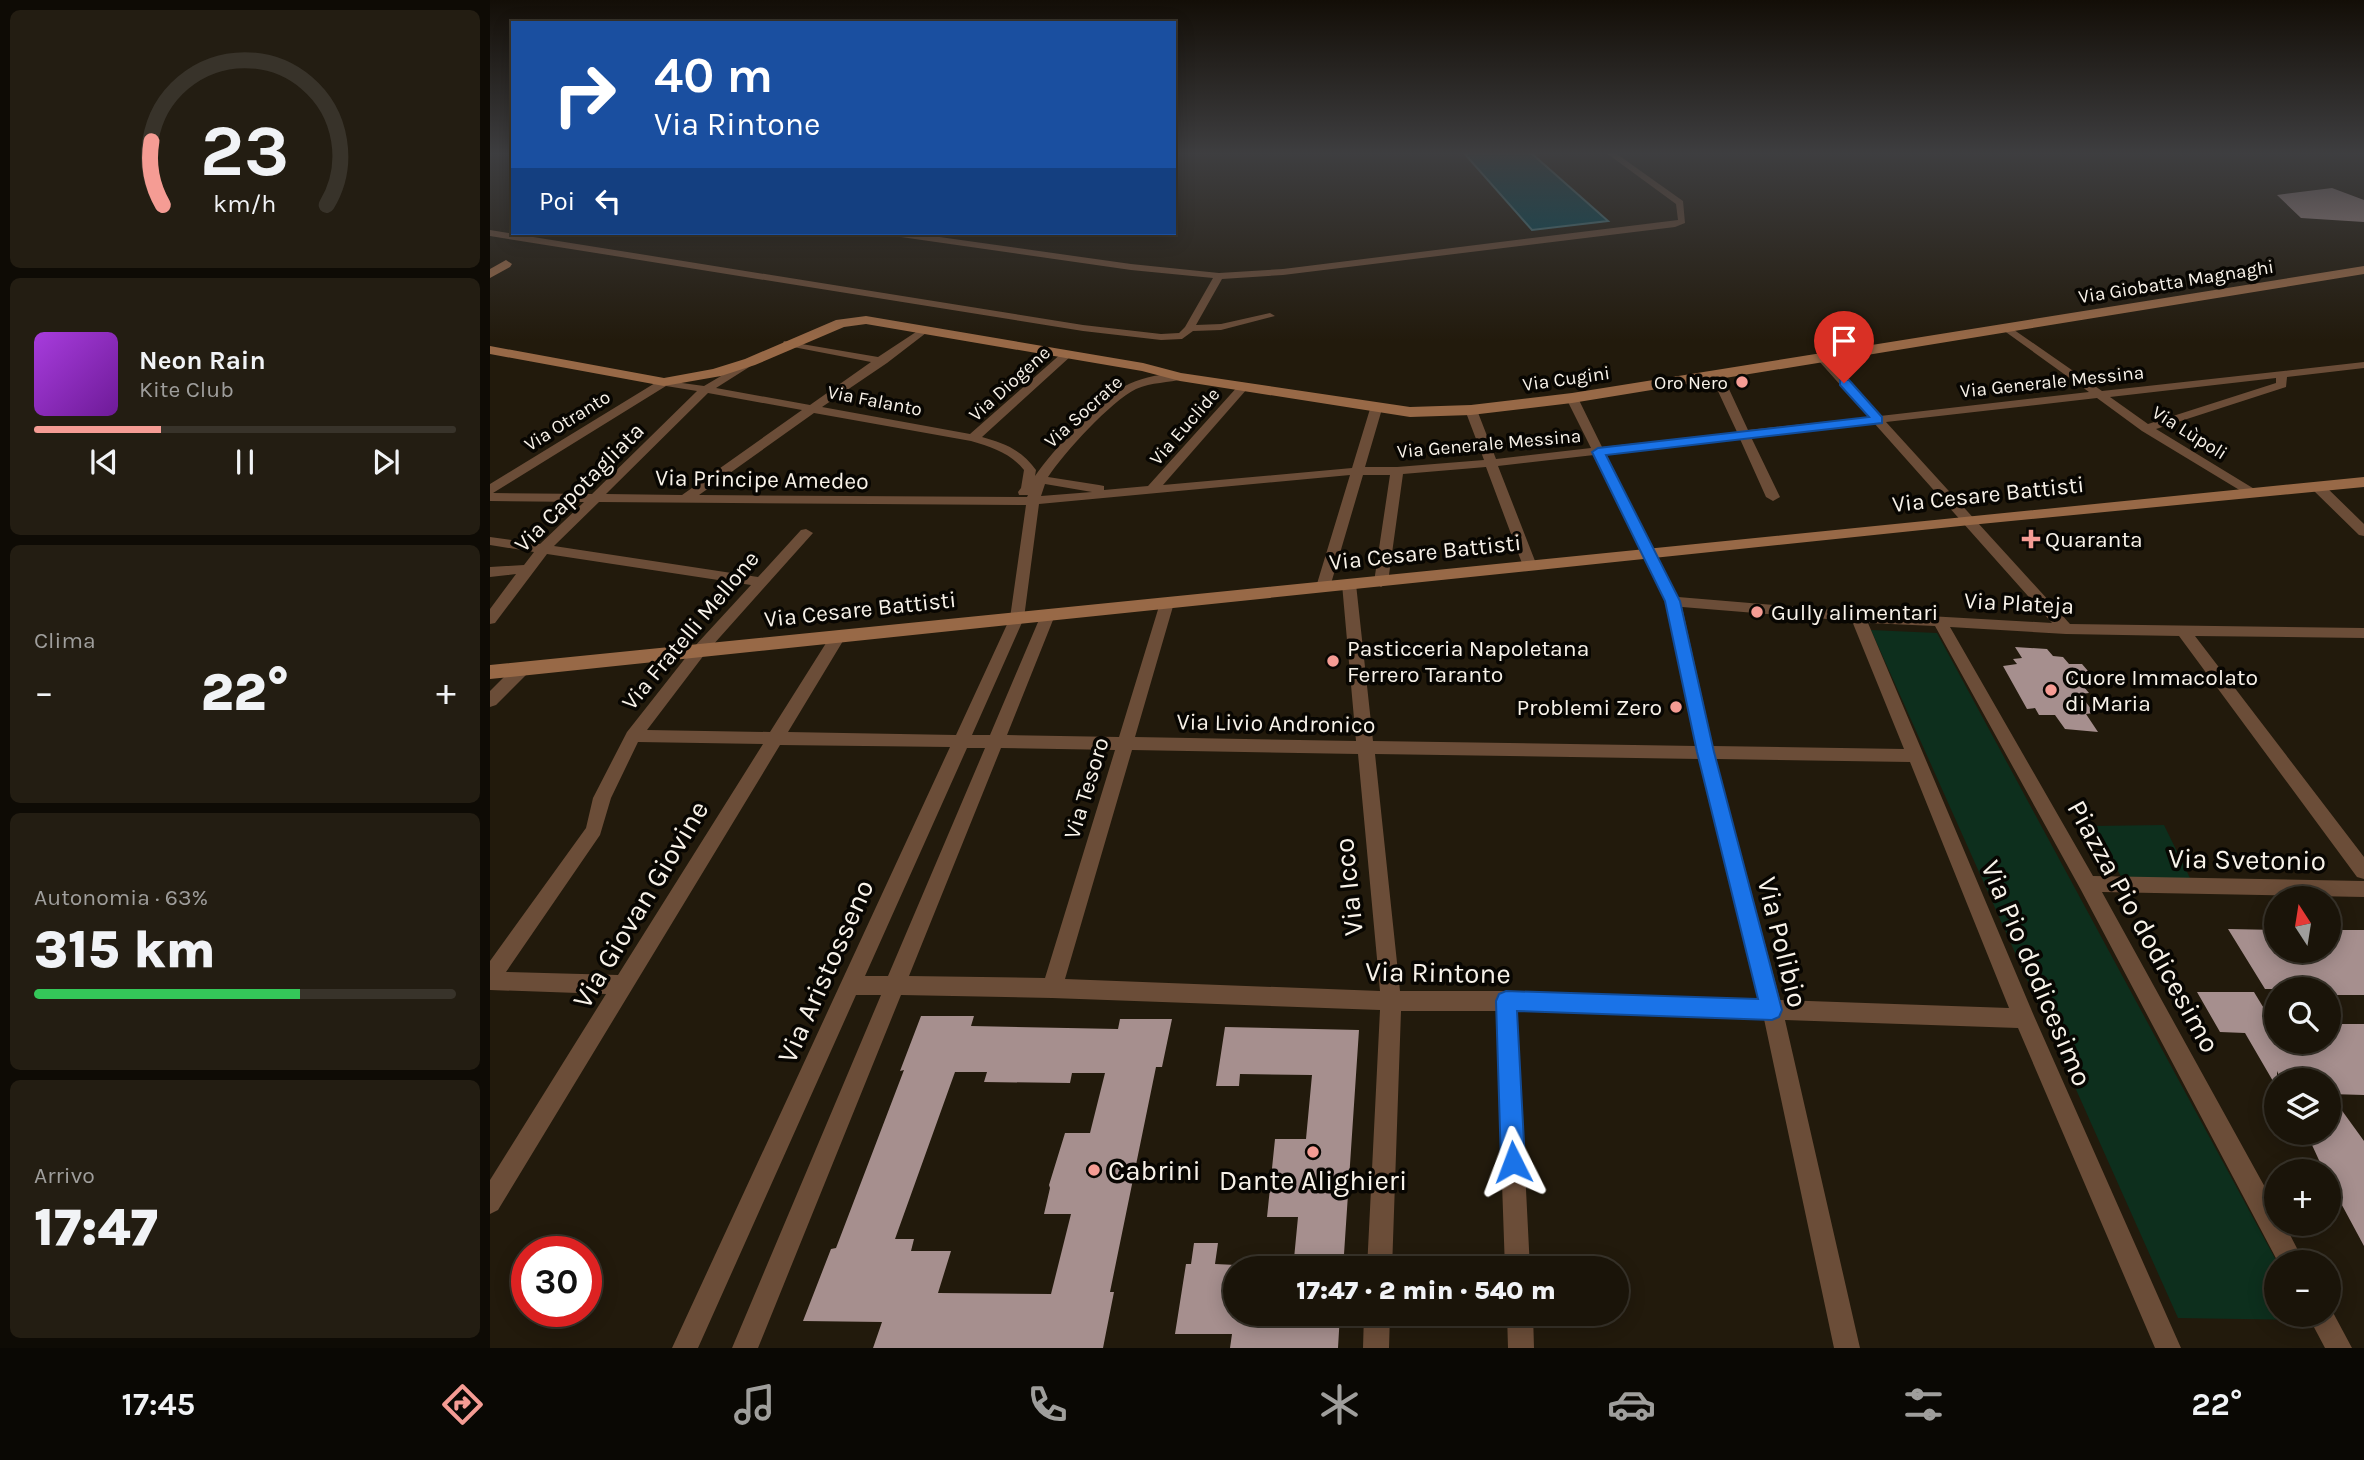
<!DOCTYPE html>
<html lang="it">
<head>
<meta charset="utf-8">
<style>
	body { margin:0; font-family:Karla,sans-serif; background:#231d12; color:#f1f3f6; height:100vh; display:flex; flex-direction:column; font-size:26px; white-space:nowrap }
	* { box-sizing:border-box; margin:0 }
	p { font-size:23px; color:#9f9e9c }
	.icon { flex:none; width:38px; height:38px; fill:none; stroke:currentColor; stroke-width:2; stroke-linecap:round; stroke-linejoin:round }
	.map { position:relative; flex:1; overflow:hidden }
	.side { display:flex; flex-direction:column; gap:10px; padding:10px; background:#0e0b05; width:490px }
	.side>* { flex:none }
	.hud { position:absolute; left:21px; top:21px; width:665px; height:214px; border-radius:0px; box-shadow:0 4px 18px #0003,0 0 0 2px #38332a; background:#1a4fa0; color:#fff; overflow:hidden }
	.needle { width:46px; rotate:348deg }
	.controls { position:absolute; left:1774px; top:886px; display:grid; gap:14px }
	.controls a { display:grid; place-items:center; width:77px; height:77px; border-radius:50%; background:#1a1409; box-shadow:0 4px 18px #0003,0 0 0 2px #38332a; font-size:35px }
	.speed { position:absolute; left:21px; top:1236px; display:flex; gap:14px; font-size:35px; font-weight:700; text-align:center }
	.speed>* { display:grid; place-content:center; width:91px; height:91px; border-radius:50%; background:#1a1409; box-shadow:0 4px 18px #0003,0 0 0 2px #38332a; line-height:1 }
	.speed .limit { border:10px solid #d22; background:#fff; color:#111 }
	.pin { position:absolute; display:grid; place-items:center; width:60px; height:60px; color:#fff; margin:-72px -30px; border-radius:50% 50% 50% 0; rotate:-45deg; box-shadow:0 0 7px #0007 }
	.pin .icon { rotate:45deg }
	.me { position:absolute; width:77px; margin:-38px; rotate:357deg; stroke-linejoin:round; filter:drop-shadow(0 0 5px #0008) }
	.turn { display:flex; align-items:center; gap:24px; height:147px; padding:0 28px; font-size:32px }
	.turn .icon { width:91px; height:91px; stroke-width:2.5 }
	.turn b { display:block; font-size:49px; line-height:60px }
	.then { display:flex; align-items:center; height:66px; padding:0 28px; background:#0003; gap:14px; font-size:26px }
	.big { font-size:52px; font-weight:800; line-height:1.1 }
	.side .tile { flex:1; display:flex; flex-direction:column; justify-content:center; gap:10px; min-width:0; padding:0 24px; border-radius:10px; background:#231d12 }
	.side .dial { align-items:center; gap:0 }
	.dial svg { height:182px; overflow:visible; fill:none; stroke:#38332a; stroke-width:7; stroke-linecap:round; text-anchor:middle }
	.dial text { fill:#f1f3f6; stroke:none }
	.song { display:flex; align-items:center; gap:21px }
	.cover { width:84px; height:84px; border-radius:10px; background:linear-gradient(135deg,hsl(280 70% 55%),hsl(280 70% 35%)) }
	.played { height:7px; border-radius:4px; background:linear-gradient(90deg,#f59c94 30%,#38332a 30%) }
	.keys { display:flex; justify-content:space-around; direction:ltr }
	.heat { display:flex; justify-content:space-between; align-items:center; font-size:38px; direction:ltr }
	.charge { height:10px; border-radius:5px; background:linear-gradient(90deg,#34c759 63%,#38332a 0) }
	.trip { position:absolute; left:733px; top:1256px; width:406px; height:70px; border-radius:35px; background:#1a1409; box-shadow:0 4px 18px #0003,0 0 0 2px #38332a; font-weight:800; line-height:70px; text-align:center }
	.dock { display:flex; height:112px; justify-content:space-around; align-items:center; background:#0a0804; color:#9f9e9c }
	.dock .icon { width:49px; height:49px }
	.dock .selected { color:#f59c94 }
	.dock b { font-size:32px; color:#f1f3f6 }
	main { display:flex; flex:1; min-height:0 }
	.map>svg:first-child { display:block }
	.green { fill:#0d2f1d }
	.water { fill:#004d5c; stroke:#4a7e86; stroke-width:2 }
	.building { fill:#a68f8e; fill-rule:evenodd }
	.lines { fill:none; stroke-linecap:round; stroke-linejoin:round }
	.street { fill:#6b4d38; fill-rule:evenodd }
	.secondary { fill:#986947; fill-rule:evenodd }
	.route { fill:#1a73e8; stroke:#114b97; stroke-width:2 }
	.poi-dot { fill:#f59c94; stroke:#080602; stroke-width:2.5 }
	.labels { text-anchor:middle; stroke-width:7; stroke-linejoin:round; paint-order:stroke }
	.far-street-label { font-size:19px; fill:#f8f2e9; stroke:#080602 }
	.far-poi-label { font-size:19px; fill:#f8f2e9; stroke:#080602; text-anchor:end }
	.street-label { font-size:23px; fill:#f8f2e9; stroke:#080602 }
	.poi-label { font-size:23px; fill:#f8f2e9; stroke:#080602; text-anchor:start }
	.near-street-label { font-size:28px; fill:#f8f2e9; stroke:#080602 }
	.near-poi-label { font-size:28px; fill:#f8f2e9; stroke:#080602; text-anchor:start }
</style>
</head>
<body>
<main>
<section class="side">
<div class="tile dial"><svg viewBox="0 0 100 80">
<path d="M14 69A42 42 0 1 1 86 69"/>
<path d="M14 69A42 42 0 0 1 9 41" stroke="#f59c94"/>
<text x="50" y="56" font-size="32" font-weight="700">23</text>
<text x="50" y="72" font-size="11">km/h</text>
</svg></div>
<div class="tile">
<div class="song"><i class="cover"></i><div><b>Neon Rain</b><p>Kite Club</p></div></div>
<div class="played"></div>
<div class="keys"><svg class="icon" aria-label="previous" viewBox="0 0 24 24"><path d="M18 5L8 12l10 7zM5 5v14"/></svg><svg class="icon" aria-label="pause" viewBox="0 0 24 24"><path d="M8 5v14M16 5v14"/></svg><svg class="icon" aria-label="next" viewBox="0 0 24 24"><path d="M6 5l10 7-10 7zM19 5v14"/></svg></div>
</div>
<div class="tile"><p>Clima</p>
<div class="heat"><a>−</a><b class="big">22°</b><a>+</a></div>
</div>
<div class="tile"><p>Autonomia · 63%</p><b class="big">315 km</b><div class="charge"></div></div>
<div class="tile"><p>Arrivo</p><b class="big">17:47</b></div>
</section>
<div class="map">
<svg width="1874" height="1348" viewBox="0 0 1874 1348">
	<rect width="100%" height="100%" fill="#221a0c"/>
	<!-- green -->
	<path class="green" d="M 1381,630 L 1447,633 L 1787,1262 L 1787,1314 L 1815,1314 L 1818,1320 L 1688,1318 Z
		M 1674,825 L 1700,878 L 1633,880 L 1603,826 Z"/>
	<!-- water -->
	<path class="water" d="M 973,152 L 1040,152 L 1118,221 L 1042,230 Z"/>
	<!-- building -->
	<path class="building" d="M 1842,188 L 1874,200 L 1874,222 L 1811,218 L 1787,195 Z
		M 1525,647 L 1557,649 L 1563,656 L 1573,657 L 1579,664 L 1592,664 L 1610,685 L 1594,687 L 1599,693 L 1590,694 L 1604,713 L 1596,714 L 1608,732 L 1575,729 L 1565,715 L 1549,715 L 1545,708 L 1537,709 L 1513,666 L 1527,664 L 1523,659 L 1532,658 Z
		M 1738,929 L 1787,930 L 1787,950 L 1839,950 L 1839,930 L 1874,930 L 1874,995 L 1839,995 L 1839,989 L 1775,989 Z
		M 1707,992 L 1764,992 L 1787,1030 L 1787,1041 L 1839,1041 L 1839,1024 L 1874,1024 L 1874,1095 L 1840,1094 L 1874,1141 L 1874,1246 L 1839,1181 L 1839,1171 L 1834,1171 L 1816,1132 L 1839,1132 L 1839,1080 L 1791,1080 L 1787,1071 L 1787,1088 L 1755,1033 L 1730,1032 Z
		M 431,1016 L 484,1016 L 481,1026 L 628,1029 L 630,1019 L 682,1019 L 672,1067 L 666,1067 L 620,1292 L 624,1292 L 613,1348 L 383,1348 L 392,1322 L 313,1321 L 341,1249 L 346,1248 L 414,1070 L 410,1071 ZM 465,1072 L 497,1072 L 494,1082 L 580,1083 L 582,1073 L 615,1073 L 600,1133 L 575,1133 L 559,1185 L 560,1188 L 554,1214 L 581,1214 L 561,1294 L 448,1293 L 461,1251 L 421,1251 L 424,1239 L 405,1239 Z
		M 735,1027 L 869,1030 L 853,1269 L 803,1269 L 808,1217 L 777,1217 L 785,1139 L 816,1139 L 822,1075 L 750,1074 L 749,1086 L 726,1086 Z
		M 704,1243 L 728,1243 L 725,1264 L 746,1265 L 746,1314 L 850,1314 L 848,1348 L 740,1348 L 742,1334 L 685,1334 L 696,1264 L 701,1264 Z"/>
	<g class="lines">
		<!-- street -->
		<path class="street" d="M 1115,152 L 1124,152 L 1193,201 L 1195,223 L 1185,227 L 793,275 L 732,279 L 706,325 L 731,324 L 780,313 L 785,316 L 731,330 L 703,331 L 692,339 L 671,340 L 593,331 L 0,236 L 0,230 L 593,325 L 671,334 L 689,333 L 695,327 L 723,278 L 641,270 L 404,236 L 400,233 L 421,233 L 641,264 L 729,273 L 793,269 L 1188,220 L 1186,204 Z
			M 1517,325 L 1612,391 L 1874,362 L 1874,368 L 1797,377 L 1796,387 L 1666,429 L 1766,490 L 1767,493 L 1761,497 L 1652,431 L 1607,398 L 1396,422 L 1580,624 L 1874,628 L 1874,638 L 1705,636 L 1874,857 L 1874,879 L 1867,877 L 1689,636 L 1576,634 L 1460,627 L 1603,876 L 1874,881 L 1874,897 L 1612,892 L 1787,1209 L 1787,1223 L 1794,1223 L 1814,1262 L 1788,1262 L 1591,890 L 1445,626 L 1378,623 L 1544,1016 L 1691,1348 L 1665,1348 L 1528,1028 L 1295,1020 L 1370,1348 L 1344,1348 L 1274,1019 L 1027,1011 L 1040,1269 L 1015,1269 L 1006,1011 L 911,1011 L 902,1269 L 877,1269 L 890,1010 L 562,998 L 411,995 L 268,1348 L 242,1348 L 391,995 L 366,995 L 208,1348 L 182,1348 L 460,747 L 290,745 L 8,1210 L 0,1214 L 0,1180 L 116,994 L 0,990 L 0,961 L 96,828 L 103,798 L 137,732 L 204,647 L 261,585 L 57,554 L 5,623 L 0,624 L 0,609 L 26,574 L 0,577 L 0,567 L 34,565 L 44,552 L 0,545 L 0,537 L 50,544 L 94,502 L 0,501 L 0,484 L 170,380 L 214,386 L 260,359 L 265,362 L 264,364 L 226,388 L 320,405 L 381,362 L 298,346 L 293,343 L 294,341 L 388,357 L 432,328 L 436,329 L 436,333 L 397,363 L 332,407 L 480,434 L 573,352 L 581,352 L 581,356 L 492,437 C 514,443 532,450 546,470 L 545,476 C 564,449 607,402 635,386 C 651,377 676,372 694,375 L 694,379 C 678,383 662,382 646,389 C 621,401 574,453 558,477 L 609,485 L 614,486 L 614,490 L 658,486 L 749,385 L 753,384 L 759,387 L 757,389 L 673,485 L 862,468 L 880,409 L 886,406 L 892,409 L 875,467 L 907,467 L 994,460 L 975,410 L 981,407 L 987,410 L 1006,459 L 1101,448 L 1076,398 L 1082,395 L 1088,398 L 1112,447 L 1247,432 L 1220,374 L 1226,371 L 1232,374 L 1258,430 L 1379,417 L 1328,360 L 1328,356 L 1336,356 L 1390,416 L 1599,392 L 1513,330 L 1512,328 ZM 1786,378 L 1786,383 L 1658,424 L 1620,397 ZM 176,386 L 207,391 L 102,494 L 3,493 ZM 218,393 L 312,410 L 192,495 L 116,494 ZM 324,413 L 481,441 C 502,447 520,453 534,470 L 531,488 L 528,492 L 529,495 L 538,495 L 537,497 L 209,495 ZM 1384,423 L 1562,623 L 1368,612 L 1188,597 L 1116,454 L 1250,439 L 1276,497 L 1283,501 L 1290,497 L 1261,437 ZM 1104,455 L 1176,601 L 1206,746 L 883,741 L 866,584 L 859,579 L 852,584 L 866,741 L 645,737 L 684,603 L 677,598 L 670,603 L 629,737 L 517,735 L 565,615 L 558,610 L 551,615 L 500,735 L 482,735 L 534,618 L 549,504 L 860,475 L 826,587 L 833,592 L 840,587 L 873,475 L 900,475 L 884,582 L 891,587 L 898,582 L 913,474 L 996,467 L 1033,566 L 1040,570 L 1047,566 L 1008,466 ZM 555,484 L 602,492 L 551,496 ZM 109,502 L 536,505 L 520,618 L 466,735 L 298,732 L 356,636 L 348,631 L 343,632 L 280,732 L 157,730 L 214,655 L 323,533 L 316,529 L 311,530 L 268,577 L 64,546 ZM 1192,607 L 1362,621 L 1414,749 L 1223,746 ZM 148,742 L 273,744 L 128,975 L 16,972 L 110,835 L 121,798 ZM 477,748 L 495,748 L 398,976 L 375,976 ZM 511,748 L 625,750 L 555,978 L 419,976 ZM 642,750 L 868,754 L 890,991 L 575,979 ZM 885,754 L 1209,759 L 1269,999 L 1016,991 L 910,991 ZM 1226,759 L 1420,762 L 1519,1008 L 1290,1000 Z
			M 1827,482 L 1832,483 L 1874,524 L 1874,536 L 1869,535 L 1822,489 L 1821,486 Z
			M 32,663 L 38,665 L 40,669 L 38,673 L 6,705 L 0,707 L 0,691 L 26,665 Z
			M 1839,1305 L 1862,1348 L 1835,1348 L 1817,1314 L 1839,1314 Z
			M 874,1314 L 900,1314 L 899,1348 L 873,1348 Z
			M 1017,1314 L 1043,1314 L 1044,1348 L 1018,1348 Z"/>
		<!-- secondary -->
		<path class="secondary" d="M 16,260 L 22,264 L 20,267 L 0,278 L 0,269 Z
			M 1874,266 L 1874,274 L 1082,403 L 981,415 L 920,417 L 690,381 L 652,371 L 376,324 L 354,327 L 265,365 L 231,376 L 174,386 L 0,354 L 0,346 L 174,378 L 223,369 L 255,359 L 346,320 L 376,316 L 653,363 L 691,373 L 920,407 L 981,405 L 1082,393 Z
			M 1874,477 L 1874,487 L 1480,525 L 0,679 L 0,665 Z"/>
	</g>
	<!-- sky -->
	<linearGradient id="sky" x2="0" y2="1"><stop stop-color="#130e07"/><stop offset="0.45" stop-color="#3e3e40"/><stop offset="1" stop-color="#3e3e40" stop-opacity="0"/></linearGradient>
	<rect width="1874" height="341" fill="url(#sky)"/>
	<!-- route -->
	<path class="route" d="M 1350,380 L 1359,380 L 1392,417 L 1392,423 L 1116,455 L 1190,601 L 1224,752 L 1292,1010 L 1289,1017 L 1282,1020 L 1027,1011 L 1035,1162 L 1032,1170 L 1023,1173 L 1015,1170 L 1011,1162 L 1006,1001 L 1009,994 L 1016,991 L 1268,999 L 1207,752 L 1175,601 L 1102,452 L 1108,448 L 1379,417 L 1350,385 Z"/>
	<!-- markers -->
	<g class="poi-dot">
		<circle cx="1252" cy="382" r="7"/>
		<path d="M1537.5 528.5h7v7h7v7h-7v7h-7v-7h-7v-7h7z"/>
		<circle cx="1267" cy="612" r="7"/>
		<circle cx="843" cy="661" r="7"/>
		<circle cx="1561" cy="690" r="7"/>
		<circle cx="1186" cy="707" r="7"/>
		<circle cx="823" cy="1152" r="7"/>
		<circle cx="604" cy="1170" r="7"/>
	</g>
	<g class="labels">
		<!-- far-street labels -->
		<g class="far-street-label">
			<text transform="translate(1686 281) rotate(-9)" y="7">Via Giobatta Magnaghi</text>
			<text transform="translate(1076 378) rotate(-8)" y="7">Via Cugini</text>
			<text transform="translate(1562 381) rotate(-6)" y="7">Via Generale Messina</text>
			<text transform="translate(519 383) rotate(-42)" y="7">Via Diogene</text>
			<text transform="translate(385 400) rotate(11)" y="7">Via Falanto</text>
			<text transform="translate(593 411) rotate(-42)" y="7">Via Socrate</text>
			<text transform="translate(77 420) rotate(-32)" y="7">Via Otranto</text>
			<text transform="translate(694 426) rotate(-49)" y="7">Via Euclide</text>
			<text transform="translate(1700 432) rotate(32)" y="7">Via Lùpoli</text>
			<text transform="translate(999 443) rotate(-5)" y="7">Via Generale Messina</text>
		</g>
		<!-- far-poi labels -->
		<g class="far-poi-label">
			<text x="1238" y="389">Oro Nero</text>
		</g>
		<!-- street labels -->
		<g class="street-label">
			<text transform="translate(272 479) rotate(1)" y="8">Via Principe Amedeo</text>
			<text transform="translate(89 487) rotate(-45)" y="8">Via Capotagliata</text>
			<text transform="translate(1498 494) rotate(-6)" y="8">Via Cesare Battisti</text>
			<text transform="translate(935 552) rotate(-6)" y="8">Via Cesare Battisti</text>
			<text transform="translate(1529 603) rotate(3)" y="8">Via Plateja</text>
			<text transform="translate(370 609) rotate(-6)" y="8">Via Cesare Battisti</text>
			<text transform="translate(200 630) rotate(-50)" y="8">Via Fratelli Mellone</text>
			<text transform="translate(786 723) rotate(1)" y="8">Via Livio Andronico</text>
			<text transform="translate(596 788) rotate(-73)" y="8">Via Tesoro</text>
		</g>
		<!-- poi labels -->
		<g class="poi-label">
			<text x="1555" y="547">Quaranta</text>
			<text x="1281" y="620">Gully alimentari</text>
			<text x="857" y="656">Pasticceria Napoletana<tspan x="857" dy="26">Ferrero Taranto</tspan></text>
			<text x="1575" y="685">Cuore Immacolato<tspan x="1575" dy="26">di Maria</tspan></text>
			<text x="1172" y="715" text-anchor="end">Problemi Zero</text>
		</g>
		<!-- near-street labels -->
		<g class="near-street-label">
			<text transform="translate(1757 859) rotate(1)" y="10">Via Svetonio</text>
			<text transform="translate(858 887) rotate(-96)" y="10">Via Icco</text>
			<text transform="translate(150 904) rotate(-59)" y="10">Via Giovan Giovine</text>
			<text transform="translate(1654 926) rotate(61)" y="10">Piazza Pio dodicesimo</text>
			<text transform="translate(1293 942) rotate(76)" y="10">Via Polibio</text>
			<text transform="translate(335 971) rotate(-66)" y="10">Via Aristosseno</text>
			<text transform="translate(948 972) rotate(1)" y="10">Via Rintone</text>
			<text transform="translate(1547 973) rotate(67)" y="10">Via Pio dodicesimo</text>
		</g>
		<!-- near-poi labels -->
		<g class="near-poi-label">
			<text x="618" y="1180">Cabrini</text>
			<text x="823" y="1190" text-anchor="middle">Dante Alighieri</text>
		</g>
	</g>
</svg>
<div class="controls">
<a><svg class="needle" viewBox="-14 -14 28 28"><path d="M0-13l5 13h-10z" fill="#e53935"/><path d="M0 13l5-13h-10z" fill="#9f9e9c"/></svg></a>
<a><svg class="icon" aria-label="search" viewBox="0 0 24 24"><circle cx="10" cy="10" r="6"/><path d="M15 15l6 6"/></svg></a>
<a><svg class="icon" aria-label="layers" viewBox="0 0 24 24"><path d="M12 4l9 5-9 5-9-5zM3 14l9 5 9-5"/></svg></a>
<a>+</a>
<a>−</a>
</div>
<div class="speed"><div class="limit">30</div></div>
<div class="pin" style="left:1354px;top:383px;background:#d93025"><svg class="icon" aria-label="arrive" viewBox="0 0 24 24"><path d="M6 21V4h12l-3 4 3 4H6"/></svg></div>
<svg class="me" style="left:1023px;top:1162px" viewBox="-20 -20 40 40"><path d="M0-17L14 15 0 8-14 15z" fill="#1a73e8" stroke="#fff" stroke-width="4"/></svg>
<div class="trip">17:47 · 2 min · 540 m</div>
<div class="hud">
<div class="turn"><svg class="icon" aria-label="right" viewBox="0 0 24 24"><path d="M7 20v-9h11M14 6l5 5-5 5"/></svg><div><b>40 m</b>Via Rintone</div></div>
<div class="then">Poi<svg class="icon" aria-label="left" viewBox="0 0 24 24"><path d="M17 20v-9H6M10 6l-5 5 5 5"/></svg></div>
</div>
</div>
</main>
<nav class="dock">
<b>17:45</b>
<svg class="icon selected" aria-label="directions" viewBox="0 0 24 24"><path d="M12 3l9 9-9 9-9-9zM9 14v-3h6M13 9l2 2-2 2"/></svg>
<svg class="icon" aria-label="music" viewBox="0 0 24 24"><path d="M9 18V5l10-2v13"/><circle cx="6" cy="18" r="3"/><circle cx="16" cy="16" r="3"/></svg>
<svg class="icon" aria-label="phone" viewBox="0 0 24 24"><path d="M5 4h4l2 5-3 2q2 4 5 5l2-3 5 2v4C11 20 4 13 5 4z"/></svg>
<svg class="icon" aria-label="climate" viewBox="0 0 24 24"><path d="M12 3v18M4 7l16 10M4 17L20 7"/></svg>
<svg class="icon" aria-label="car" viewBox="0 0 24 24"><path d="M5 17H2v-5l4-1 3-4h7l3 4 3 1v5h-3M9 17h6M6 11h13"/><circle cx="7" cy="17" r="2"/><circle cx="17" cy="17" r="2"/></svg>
<svg class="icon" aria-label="filters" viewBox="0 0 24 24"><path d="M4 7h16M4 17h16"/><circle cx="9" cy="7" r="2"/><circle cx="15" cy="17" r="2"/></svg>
<b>22°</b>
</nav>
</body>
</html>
